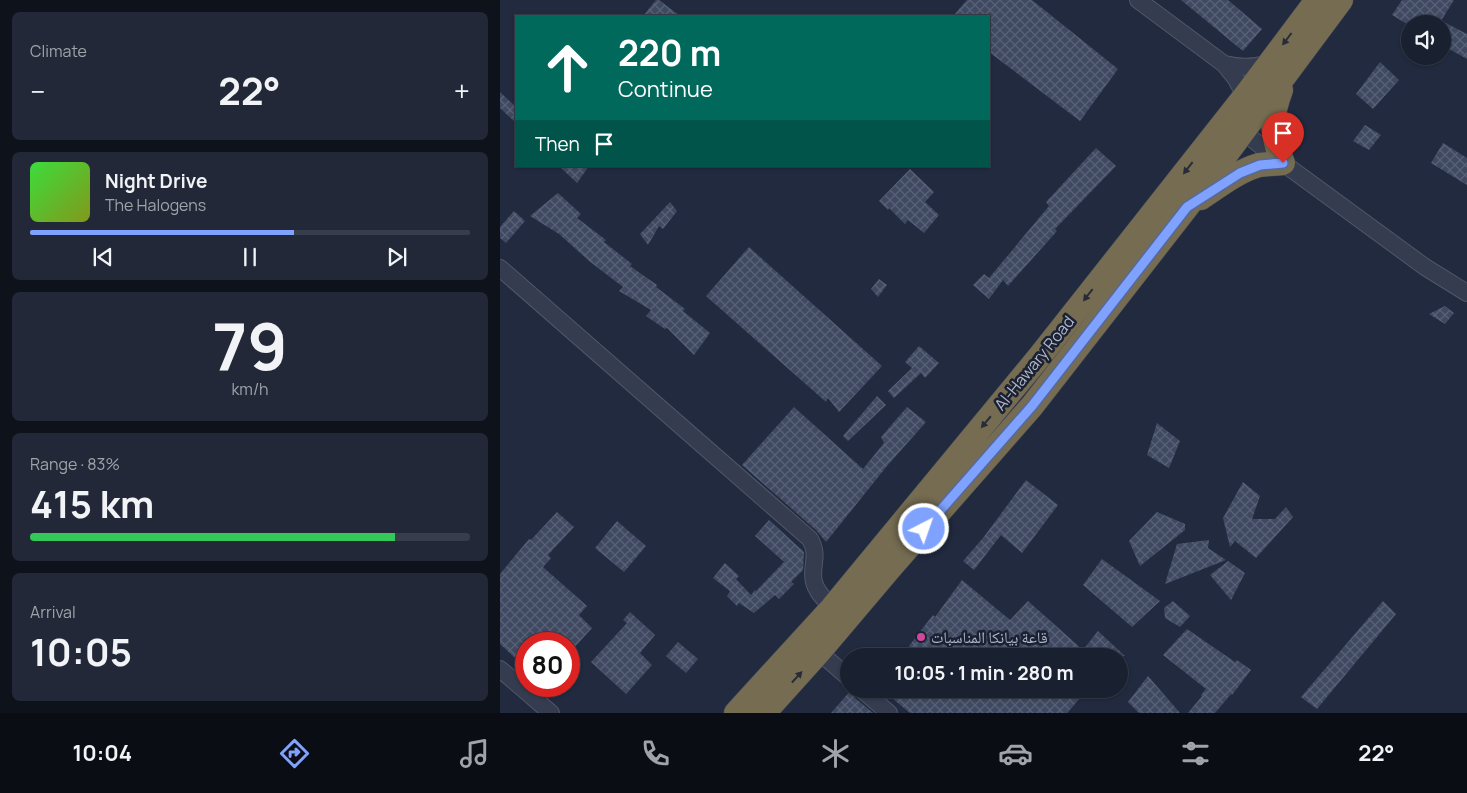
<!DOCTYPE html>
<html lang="en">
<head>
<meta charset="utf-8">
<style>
	body { margin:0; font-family:Manrope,"Noto Naskh Arabic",sans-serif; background:#222837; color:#f1f3f6; height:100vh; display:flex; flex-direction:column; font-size:19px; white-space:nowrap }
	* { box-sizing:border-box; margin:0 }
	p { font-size:16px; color:#9fa3aa }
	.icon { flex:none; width:28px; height:28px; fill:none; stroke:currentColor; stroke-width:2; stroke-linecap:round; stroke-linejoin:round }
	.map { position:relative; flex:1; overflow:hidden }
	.drawer { display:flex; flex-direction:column; gap:12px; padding:12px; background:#0e121a; width:500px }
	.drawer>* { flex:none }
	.top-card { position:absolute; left:15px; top:15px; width:475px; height:152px; border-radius:0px; box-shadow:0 1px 4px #0004,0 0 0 1px #373e4b; background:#00695c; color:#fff; overflow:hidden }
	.tools { position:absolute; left:901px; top:15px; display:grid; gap:10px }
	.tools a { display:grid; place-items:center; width:50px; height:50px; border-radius:50%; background:#19202f; box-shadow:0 1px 4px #0004,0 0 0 1px #373e4b; font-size:25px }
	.speed { position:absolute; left:15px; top:632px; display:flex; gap:10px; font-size:25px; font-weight:700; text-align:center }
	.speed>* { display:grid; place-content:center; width:65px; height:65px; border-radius:50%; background:#19202f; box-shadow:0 1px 4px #0004,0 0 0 1px #373e4b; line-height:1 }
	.speed .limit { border:8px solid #d22; background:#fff; color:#111 }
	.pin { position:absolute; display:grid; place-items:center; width:42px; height:42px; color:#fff; margin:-51px -21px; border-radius:50% 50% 50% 0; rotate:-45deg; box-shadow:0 0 5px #0007 }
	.pin .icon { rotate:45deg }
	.me { position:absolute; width:55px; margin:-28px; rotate:41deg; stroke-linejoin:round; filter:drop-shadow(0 0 4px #0008) }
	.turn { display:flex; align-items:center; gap:18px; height:105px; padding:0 20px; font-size:22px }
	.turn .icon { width:65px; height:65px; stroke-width:2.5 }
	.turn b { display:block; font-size:35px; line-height:42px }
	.then { display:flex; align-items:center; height:48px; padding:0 20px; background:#0003; gap:10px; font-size:19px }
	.big { font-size:38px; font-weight:700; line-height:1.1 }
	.drawer .card { flex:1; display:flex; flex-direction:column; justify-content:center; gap:8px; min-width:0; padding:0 18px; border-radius:8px; background:#222837 }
	.drawer .dial { align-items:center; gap:0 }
	.dial b { font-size:65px; line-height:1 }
	.song { display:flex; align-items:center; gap:15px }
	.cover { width:60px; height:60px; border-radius:8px; background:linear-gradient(135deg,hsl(120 70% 55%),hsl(70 70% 35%)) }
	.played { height:5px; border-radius:2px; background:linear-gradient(90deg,#80a2ff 60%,#373e4b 60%) }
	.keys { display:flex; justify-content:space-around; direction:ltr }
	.heat { display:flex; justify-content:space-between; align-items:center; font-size:28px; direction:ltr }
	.charge { height:8px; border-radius:4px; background:linear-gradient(90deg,#34c759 83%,#373e4b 0) }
	.trip { position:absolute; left:340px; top:648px; width:288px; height:50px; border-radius:25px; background:#19202f; box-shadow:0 1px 4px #0004,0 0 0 1px #373e4b; font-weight:700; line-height:50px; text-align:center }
	.tab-bar { display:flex; height:80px; justify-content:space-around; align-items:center; background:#0a0d13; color:#9fa3aa }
	.tab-bar .icon { width:35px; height:35px }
	.tab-bar .selected { color:#80a2ff }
	.tab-bar b { font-size:22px; color:#f1f3f6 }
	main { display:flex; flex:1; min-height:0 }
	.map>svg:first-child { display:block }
	.building { fill:url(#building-cross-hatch) }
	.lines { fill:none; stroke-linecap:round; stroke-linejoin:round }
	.minor-casing { stroke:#505769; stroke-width:18 }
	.highway-casing { stroke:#3d4456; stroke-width:25 }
	.minor { stroke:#353c4f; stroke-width:16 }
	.highway { stroke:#756c51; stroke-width:24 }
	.oneway { fill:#282c38 }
	.route-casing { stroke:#5369a6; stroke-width:12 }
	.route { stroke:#80a2ff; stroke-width:9 }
	.hotel-dot { fill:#d1479c; stroke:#1a2133; stroke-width:2 }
	.labels { text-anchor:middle; stroke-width:5; stroke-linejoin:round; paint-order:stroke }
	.street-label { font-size:16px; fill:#b1b7ca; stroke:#1a2133 }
	.poi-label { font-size:16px; fill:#b1b7ca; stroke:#1a2133; text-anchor:start }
</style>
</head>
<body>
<main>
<section class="drawer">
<div class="card"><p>Climate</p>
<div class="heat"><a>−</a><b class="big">22°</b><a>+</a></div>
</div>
<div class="card">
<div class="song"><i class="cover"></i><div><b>Night Drive</b><p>The Halogens</p></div></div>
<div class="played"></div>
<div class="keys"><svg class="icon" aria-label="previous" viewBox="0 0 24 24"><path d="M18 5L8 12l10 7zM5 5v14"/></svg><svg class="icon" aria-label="pause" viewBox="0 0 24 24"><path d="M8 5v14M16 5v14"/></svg><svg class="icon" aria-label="next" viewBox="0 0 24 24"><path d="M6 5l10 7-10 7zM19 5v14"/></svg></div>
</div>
<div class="card dial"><b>79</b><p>km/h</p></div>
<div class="card"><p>Range · 83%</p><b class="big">415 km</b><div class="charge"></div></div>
<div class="card"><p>Arrival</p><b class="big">10:05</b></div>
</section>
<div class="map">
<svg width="967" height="713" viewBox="0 0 967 713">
	<defs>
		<pattern id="building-cross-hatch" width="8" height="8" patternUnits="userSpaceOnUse" patternTransform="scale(1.25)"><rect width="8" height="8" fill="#3f4961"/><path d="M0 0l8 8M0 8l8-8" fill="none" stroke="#586176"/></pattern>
	</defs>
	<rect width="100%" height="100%" fill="#212a3f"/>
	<!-- building -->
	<path class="building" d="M 156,0 L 159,0 L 180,16 L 143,16 Z
		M 467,0 L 532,0 L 618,69 L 580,121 L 489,52 L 489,16 L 453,16 Z
		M 681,0 L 728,0 L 762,29 L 743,51 Z
		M 902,0 L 954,0 L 939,24 L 907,24 L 892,15 Z
		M 942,21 L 967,34 L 967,59 L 942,45 Z
		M 880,62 L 899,80 L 873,109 L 856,94 Z
		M 0,92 L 16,107 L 16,123 L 0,108 Z
		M 865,125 L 881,135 L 869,150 L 853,141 Z
		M 943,143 L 967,158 L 967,185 L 931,163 Z
		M 596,148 L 616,166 L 555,229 L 557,231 L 508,286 L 503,280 L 489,299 L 473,285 L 484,274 L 489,278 L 549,206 L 546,202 Z
		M 59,166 L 89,166 L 77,183 Z
		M 410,169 L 434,192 L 425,202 L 439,215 L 424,233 L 408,220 L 405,224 L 389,208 L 388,210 L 379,201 Z
		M 58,193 L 81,214 L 77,218 L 106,240 L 104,242 L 132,264 L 130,266 L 157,285 L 156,287 L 185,309 L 183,311 L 210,333 L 194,355 L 167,328 L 165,329 L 146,316 L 151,310 L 119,291 L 123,287 L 89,261 L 59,234 L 30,216 Z
		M 170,202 L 177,211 L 163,229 L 159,226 L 148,245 L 140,234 Z
		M 14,211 L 25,221 L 6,243 L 0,238 L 0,227 Z
		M 249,247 L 382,366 L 339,412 L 328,398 L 326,402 L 206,296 Z
		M 379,279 L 387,285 L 378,297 L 371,289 Z
		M 945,306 L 954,313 L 945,324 L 929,314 Z
		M 419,346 L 439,363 L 425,378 L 421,373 L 394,398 L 388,391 L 412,368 L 405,362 Z
		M 377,396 L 386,405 L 348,441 L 343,436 Z
		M 294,407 L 363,469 L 384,443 L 381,437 L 407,407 L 426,422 L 387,466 L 326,542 L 317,531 L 242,465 Z
		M 657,423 L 680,441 L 669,468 L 647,455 Z
		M 526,480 L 558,505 L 522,553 L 501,535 L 474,570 L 463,561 L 483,538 Z
		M 743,482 L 760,496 L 752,519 L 775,519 L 786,507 L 793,517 L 756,558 L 735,541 L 730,547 L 723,518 Z
		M 57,512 L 74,527 L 48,555 L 51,558 L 43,567 L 87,606 L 79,615 L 92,628 L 73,649 L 69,646 L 69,644 L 67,644 L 60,637 L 53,644 L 26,644 L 26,668 L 0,644 L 0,574 L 29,539 L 31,540 Z
		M 657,512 L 685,524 L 685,530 L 640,566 L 629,541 Z
		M 269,520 L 304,552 L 303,570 L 291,582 L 294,584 L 279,599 L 275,595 L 254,613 L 239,603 L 237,606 L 227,596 L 230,591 L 213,578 L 225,563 L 239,576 L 236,579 L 251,595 L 255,590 L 256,591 L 284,562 L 255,536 Z
		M 117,521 L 146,546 L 124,572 L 95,548 Z
		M 709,540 L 708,548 L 726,560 L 665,584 L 677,544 Z
		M 602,559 L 660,601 L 632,627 L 583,585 Z
		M 728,561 L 745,573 L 731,600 L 710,575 Z
		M 462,580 L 510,620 L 528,601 L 583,650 L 598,631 L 625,656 L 559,656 L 552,650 L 548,656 L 402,656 L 410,648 L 409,646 L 433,615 L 435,617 Z
		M 673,601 L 690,616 L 680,627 L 665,618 L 664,608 Z
		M 883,601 L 896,614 L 817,709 L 801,697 Z
		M 130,612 L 155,635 L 140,653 L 152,665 L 126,694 L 91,662 L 127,623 L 123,620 Z
		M 687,629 L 735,662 L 737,660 L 751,670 L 732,695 L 731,694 L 715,713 L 688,713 L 702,696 L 701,695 L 706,689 L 663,655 Z
		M 178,642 L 198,659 L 186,673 L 166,656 Z
		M 648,676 L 680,713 L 639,713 L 628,702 Z
		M 381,689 L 522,689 L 528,693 L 532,689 L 588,689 L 567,713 L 410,713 Z
		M 351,690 L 354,697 L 373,713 L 331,713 Z"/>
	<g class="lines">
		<defs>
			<path id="minor" d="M 638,0 L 724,64 L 736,79 L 745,96
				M 724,64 C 740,68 754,68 769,63
				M 743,132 L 783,163 L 925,267 L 967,293
				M 0,268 L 310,539 C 320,557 310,566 314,582 C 316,592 326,600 332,608
				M 319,652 L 349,678
				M 0,669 L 51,713
				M 361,689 L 389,713"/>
			<path id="highway" d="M 701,198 C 719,186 738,171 759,165 C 767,164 775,164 783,163 C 771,134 770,119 781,90
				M 236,713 L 332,608 L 540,356 L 745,96 L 817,0
				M 264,713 L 319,652 L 391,567 L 532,406 L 687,207 L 841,0"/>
		</defs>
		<!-- minor casing -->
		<use href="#minor" class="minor-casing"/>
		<!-- highway casing -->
		<use href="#highway" class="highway-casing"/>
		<!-- minor -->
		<use href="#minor" class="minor"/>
		<!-- highway -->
		<use href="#highway" class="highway"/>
	</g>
	<!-- one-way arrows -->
	<defs><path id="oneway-solid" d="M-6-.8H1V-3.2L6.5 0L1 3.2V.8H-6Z" transform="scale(1.25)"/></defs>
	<g class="oneway">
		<use href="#oneway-solid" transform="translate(787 39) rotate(127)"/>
		<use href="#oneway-solid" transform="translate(688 168) rotate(128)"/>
		<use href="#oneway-solid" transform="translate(588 295) rotate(128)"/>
		<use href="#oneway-solid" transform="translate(486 422) rotate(130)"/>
		<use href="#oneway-solid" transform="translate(297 677) rotate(-47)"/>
	</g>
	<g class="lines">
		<defs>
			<path id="route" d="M 424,529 L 532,406 L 687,207 L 740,173 L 760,165 L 783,163"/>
		</defs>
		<!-- route casing -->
		<use href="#route" class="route-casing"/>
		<!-- route -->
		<use href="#route" class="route"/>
	</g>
	<!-- markers -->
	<circle class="hotel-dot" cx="421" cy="637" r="5"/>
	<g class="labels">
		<!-- street labels -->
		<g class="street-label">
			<text transform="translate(534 363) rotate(-51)" y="6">Al-Hawary Road</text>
		</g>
		<!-- poi labels -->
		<g class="poi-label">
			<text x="431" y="643">قاعة بيانكا المناسبات</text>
		</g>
	</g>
</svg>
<div class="tools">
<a><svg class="icon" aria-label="sound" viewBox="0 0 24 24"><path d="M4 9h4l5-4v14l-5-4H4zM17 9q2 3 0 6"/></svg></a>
</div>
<div class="speed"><div class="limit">80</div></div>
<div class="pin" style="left:783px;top:163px;background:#d93025"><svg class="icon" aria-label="arrive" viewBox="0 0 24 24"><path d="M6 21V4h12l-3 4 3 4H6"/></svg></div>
<svg class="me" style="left:424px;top:529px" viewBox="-20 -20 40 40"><circle r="17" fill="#80a2ff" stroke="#fff" stroke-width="3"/><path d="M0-11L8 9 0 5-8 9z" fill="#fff"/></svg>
<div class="trip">10:05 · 1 min · 280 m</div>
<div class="top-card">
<div class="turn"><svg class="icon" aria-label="ahead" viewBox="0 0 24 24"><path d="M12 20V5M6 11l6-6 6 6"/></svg><div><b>220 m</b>Continue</div></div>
<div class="then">Then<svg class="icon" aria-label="arrive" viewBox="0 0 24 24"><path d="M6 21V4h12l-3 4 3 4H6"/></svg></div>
</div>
</div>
</main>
<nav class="tab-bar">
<b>10:04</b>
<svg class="icon selected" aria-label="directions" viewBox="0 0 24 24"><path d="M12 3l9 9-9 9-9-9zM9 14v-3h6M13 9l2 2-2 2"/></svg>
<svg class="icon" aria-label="music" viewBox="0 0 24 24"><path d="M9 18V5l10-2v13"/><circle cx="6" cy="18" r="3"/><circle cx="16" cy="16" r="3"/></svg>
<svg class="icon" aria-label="phone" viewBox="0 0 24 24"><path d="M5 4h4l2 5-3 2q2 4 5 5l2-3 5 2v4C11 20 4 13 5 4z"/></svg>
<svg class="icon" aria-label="climate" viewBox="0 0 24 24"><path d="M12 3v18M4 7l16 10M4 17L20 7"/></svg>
<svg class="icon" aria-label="car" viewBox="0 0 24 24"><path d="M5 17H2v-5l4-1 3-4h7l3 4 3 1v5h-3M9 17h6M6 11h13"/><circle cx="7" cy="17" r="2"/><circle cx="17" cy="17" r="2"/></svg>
<svg class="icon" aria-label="filters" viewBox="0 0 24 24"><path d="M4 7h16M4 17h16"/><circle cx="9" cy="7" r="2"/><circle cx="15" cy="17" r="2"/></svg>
<b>22°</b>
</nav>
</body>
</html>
